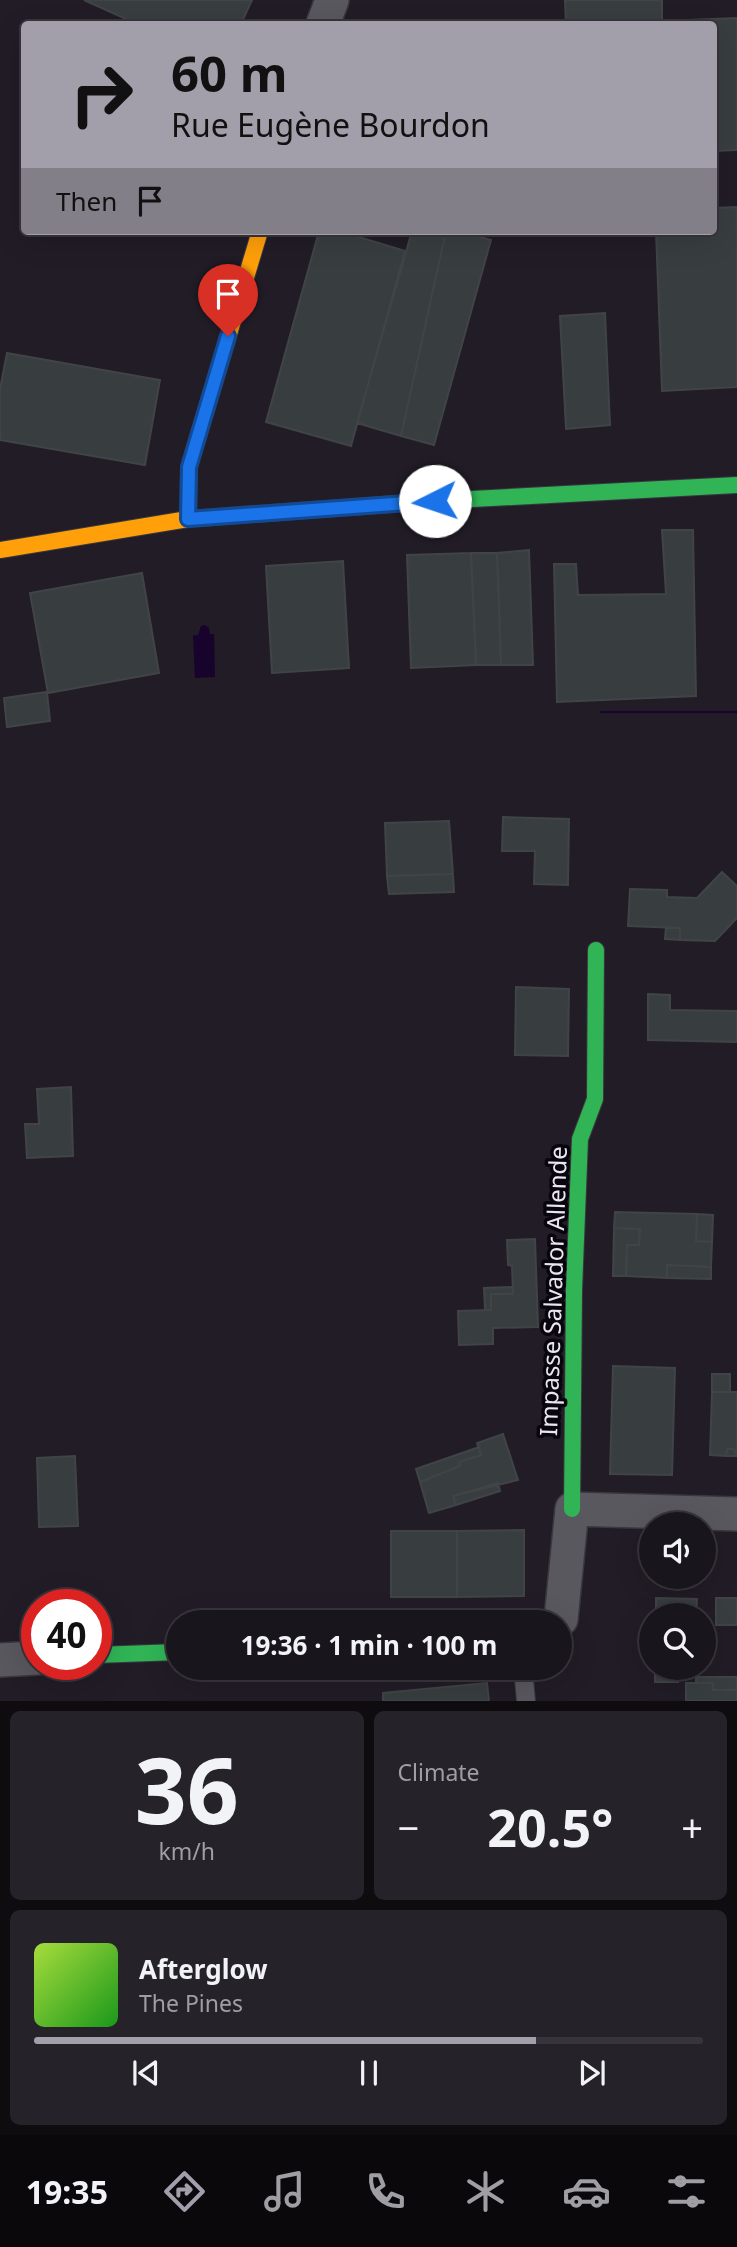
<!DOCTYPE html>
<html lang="en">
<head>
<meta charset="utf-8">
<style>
	body { margin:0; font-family:"Noto Sans",sans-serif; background:#262229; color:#f1f3f6; height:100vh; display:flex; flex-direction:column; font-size:26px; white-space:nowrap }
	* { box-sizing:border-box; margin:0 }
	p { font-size:23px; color:#9f9fa3 }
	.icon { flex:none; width:38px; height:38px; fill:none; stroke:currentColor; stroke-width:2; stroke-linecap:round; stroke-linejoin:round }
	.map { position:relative; height:1701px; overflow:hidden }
	.side { display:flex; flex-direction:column; gap:10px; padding:10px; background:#0e0c0f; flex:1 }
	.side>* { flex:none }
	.hud { position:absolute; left:21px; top:21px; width:696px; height:214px; border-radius:7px; box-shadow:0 7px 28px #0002,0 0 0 2px #37343b; background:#a39faa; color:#111; overflow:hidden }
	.controls { position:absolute; left:639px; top:1512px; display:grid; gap:14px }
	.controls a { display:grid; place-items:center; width:77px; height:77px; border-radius:50%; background:#19151c; box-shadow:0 7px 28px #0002,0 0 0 2px #37343b; font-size:35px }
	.speed { position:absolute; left:21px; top:1589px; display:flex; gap:14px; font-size:35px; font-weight:700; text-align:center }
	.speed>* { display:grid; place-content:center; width:91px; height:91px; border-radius:50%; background:#19151c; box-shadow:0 7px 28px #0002,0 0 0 2px #37343b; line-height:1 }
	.speed .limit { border:10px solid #d22; background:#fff; color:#111 }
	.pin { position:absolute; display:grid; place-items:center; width:60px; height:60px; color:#fff; margin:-72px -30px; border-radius:50% 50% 50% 0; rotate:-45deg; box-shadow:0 0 7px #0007 }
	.pin .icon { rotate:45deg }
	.me { position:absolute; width:77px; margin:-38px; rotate:266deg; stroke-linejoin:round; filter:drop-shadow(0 0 5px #0008) }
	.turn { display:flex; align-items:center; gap:24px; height:147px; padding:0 35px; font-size:32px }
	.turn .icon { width:91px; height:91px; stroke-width:2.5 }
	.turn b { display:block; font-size:49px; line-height:60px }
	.then { display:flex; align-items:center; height:66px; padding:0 35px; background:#0003; gap:14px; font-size:26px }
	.big { font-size:52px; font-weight:700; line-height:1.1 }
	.side .card { flex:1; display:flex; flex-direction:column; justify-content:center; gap:10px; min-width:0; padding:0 24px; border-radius:10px; background:#262229 }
	.side .dial { align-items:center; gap:0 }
	.dial b { font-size:91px; line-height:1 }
	.song { display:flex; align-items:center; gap:21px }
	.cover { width:84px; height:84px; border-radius:10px; background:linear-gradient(135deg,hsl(80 70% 55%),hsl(120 70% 35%)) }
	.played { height:7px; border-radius:4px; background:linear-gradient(90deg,#a39faa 75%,#37343b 75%) }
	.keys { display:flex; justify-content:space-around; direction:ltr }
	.heat { display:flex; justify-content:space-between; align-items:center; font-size:38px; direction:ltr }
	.side .tiles { flex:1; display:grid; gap:10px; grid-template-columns:1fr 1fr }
	.card:last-child { grid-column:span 2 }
	.trip { position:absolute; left:166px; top:1610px; width:406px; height:70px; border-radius:35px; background:#19151c; box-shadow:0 7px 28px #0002,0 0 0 2px #37343b; font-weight:700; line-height:70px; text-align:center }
	.tabs { display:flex; height:112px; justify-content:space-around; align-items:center; background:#0a080b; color:#9f9fa3 }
	.tabs .icon { width:49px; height:49px }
	.tabs .selected { color:#a39faa }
	.tabs b { font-size:32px; color:#f1f3f6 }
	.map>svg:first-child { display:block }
	.water { fill:#17032b }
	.building { fill:#383e40; stroke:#414446; stroke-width:2 }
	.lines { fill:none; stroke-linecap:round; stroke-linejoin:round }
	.lane-casing { stroke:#3a373f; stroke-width:20 }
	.street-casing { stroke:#3a373f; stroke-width:36 }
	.fast-casing { stroke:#3a373f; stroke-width:18 }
	.slow-casing { stroke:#3a373f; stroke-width:18 }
	.lane { stroke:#5a585f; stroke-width:18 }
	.street { stroke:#5a585f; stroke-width:33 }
	.fast { stroke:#30b455; stroke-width:16 }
	.slow { stroke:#ff9f0a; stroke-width:16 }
	.route-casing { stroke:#114b97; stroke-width:18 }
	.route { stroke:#1a73e8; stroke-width:12 }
	.labels { text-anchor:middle; stroke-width:7; stroke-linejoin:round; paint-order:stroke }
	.street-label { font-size:24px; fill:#e9e5f1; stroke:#08060c }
</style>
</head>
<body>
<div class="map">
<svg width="737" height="1701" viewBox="0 0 737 1701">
	<rect width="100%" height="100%" fill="#211c26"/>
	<!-- water -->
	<path class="water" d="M 205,625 L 209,628 L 210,634 L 214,634 L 215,677 L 195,678 L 193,635 L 198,635 L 201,626 Z
		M 601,711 L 737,711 L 737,713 L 599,713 Z"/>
	<!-- building -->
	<path class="building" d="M 84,0 L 252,0 L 241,24 L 137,24 Z
		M 565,0 L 662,0 L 662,21 L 737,18 L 737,150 L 714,151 L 714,24 L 566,24 Z
		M 737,207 L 737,387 L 662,391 L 656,231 L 714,231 L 714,208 Z
		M 319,231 L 339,231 L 405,251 L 351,446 L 266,422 Z
		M 412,231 L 446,231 L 401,436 L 357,423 Z
		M 446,231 L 458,231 L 491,240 L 434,445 L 401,436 Z
		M 605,313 L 610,425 L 566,429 L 560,316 Z
		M 7,353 L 160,380 L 145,465 L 0,440 L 0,389 Z
		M 662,530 L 693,530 L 696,696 L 557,702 L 554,564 L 576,564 L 578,595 L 666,594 Z
		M 529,550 L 533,665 L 501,665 L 497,553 Z
		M 471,553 L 476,665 L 411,668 L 407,555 Z
		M 471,553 L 497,553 L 501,665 L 476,665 Z
		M 343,561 L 349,668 L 272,673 L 266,566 Z
		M 142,573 L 159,673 L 48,693 L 30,593 Z
		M 47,692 L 50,721 L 7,727 L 4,698 Z
		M 503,817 L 569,819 L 568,885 L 534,884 L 535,851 L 502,851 Z
		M 449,821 L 453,874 L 387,876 L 385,823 Z
		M 722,872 L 737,886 L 737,918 L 715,941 L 680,940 L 680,928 L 628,926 L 630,889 L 667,890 L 667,897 L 697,898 Z
		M 453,874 L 454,892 L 389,894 L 387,876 Z
		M 666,927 L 680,928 L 680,940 L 665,939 Z
		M 516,987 L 569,989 L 568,1056 L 515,1055 Z
		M 648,994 L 670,995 L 670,1010 L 737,1011 L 737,1042 L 648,1040 Z
		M 71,1087 L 73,1156 L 27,1158 L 25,1124 L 39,1124 L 37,1089 Z
		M 615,1212 L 697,1214 L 696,1241 L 712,1242 L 711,1267 L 667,1265 L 667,1278 L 626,1276 L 627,1245 L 639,1245 L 640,1229 L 614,1228 Z
		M 697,1214 L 713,1215 L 712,1242 L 696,1241 Z
		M 614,1228 L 640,1229 L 639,1245 L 627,1245 L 626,1276 L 613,1276 Z
		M 535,1239 L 538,1327 L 493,1328 L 493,1344 L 459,1345 L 458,1311 L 491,1310 L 491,1294 L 513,1294 L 512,1266 L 508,1265 L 507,1240 Z
		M 667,1265 L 711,1267 L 711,1279 L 667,1278 Z
		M 513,1287 L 513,1294 L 491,1294 L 491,1310 L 485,1310 L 484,1288 Z
		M 613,1366 L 675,1368 L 672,1475 L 610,1474 Z
		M 712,1374 L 730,1374 L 730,1392 L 712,1392 Z
		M 712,1392 L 737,1392 L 737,1453 L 734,1449 L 727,1449 L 726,1456 L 710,1455 Z
		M 503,1434 L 518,1480 L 453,1496 L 456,1505 L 429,1513 L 420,1482 L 460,1466 L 459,1462 L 481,1455 L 477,1443 Z
		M 479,1447 L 481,1455 L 459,1462 L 460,1466 L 420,1482 L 416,1469 Z
		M 727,1449 L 734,1449 L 737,1456 L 726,1456 Z
		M 75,1456 L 78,1526 L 39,1527 L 37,1458 Z
		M 498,1483 L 500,1491 L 456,1505 L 453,1496 Z
		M 524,1530 L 524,1596 L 457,1597 L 457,1531 Z
		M 391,1531 L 457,1531 L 457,1597 L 391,1597 Z
		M 656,1598 L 697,1599 L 696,1615 L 656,1615 Z
		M 716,1598 L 737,1598 L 737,1625 L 716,1625 Z
		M 655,1668 L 678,1668 L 678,1682 L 655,1682 Z
		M 696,1677 L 737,1677 L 737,1690 L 713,1690 L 713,1683 L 696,1683 Z
		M 487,1683 L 489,1701 L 383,1701 L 383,1693 Z
		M 686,1683 L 713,1683 L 713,1690 L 737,1690 L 737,1701 L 686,1701 Z"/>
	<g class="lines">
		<defs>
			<path id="lane" d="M 523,1668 L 526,1701"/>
			<path id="street" d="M 323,24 L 332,0
				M 558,1622 L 561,1619 L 572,1509 L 737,1514
				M 0,1660 L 37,1658"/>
			<path id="fast" d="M 253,514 L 435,501 L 737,485
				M 572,1509 L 574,1290 L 580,1139 L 595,1099 L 596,950
				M 96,1655 L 178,1652"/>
			<path id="slow" d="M 188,519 L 189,467 L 260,231
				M 0,550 L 188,519 L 253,514"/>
		</defs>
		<!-- lane casing -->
		<use href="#lane" class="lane-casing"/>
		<!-- street casing -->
		<use href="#street" class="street-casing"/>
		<!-- fast casing -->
		<use href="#fast" class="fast-casing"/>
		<!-- slow casing -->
		<use href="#slow" class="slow-casing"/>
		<!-- lane -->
		<use href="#lane" class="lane"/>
		<!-- street -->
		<use href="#street" class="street"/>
		<!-- fast -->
		<use href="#fast" class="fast"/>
		<!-- slow -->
		<use href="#slow" class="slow"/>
	</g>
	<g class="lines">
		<defs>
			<path id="route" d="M 228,336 L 189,467 L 188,519 L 435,501"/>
		</defs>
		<!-- route casing -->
		<use href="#route" class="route-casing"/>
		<!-- route -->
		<use href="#route" class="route"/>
	</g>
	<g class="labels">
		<!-- street labels -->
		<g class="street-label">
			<text transform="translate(554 1291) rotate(-88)" y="8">Impasse Salvador Allende</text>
		</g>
	</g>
</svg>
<div class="controls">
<a><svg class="icon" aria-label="sound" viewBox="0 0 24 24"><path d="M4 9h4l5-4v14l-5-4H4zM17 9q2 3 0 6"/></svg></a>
<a><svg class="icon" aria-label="search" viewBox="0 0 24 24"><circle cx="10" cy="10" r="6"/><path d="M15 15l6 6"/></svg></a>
</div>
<div class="speed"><div class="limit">40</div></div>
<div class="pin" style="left:228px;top:336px;background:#d93025"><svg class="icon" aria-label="arrive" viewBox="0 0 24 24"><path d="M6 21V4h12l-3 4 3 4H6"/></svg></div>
<svg class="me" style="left:435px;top:501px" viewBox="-20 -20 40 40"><circle r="19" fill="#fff"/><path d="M0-13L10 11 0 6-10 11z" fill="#1a73e8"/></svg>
<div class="trip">19:36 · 1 min · 100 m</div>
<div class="hud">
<div class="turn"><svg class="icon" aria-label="right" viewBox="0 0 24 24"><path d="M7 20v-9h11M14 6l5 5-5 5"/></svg><div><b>60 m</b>Rue Eugène Bourdon</div></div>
<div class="then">Then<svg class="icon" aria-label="arrive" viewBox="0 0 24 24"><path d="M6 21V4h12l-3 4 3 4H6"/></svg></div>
</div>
</div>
<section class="side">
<div class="tiles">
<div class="card dial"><b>36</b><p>km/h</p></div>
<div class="card"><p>Climate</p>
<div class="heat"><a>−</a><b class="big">20.5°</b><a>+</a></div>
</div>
<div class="card">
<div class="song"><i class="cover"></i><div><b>Afterglow</b><p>The Pines</p></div></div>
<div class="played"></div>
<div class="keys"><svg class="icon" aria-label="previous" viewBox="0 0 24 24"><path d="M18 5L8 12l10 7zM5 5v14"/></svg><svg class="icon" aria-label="pause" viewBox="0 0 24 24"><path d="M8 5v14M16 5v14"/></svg><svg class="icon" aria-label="next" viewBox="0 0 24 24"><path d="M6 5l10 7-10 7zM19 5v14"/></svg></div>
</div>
</div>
</section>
<nav class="tabs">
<b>19:35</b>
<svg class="icon selected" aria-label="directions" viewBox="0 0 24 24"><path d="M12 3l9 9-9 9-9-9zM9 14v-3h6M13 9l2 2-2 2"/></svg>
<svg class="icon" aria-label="music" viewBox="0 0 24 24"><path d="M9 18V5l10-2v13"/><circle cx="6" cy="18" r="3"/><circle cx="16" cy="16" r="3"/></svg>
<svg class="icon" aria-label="phone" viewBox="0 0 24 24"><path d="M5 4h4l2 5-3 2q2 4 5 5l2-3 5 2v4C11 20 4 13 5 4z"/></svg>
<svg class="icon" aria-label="climate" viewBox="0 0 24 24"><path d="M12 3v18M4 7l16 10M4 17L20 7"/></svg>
<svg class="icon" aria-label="car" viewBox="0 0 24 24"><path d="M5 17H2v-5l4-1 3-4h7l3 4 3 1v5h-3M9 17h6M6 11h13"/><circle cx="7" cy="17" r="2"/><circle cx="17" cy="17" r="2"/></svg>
<svg class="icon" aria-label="filters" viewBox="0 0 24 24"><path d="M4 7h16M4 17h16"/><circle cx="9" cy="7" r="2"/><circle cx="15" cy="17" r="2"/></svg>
</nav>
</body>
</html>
